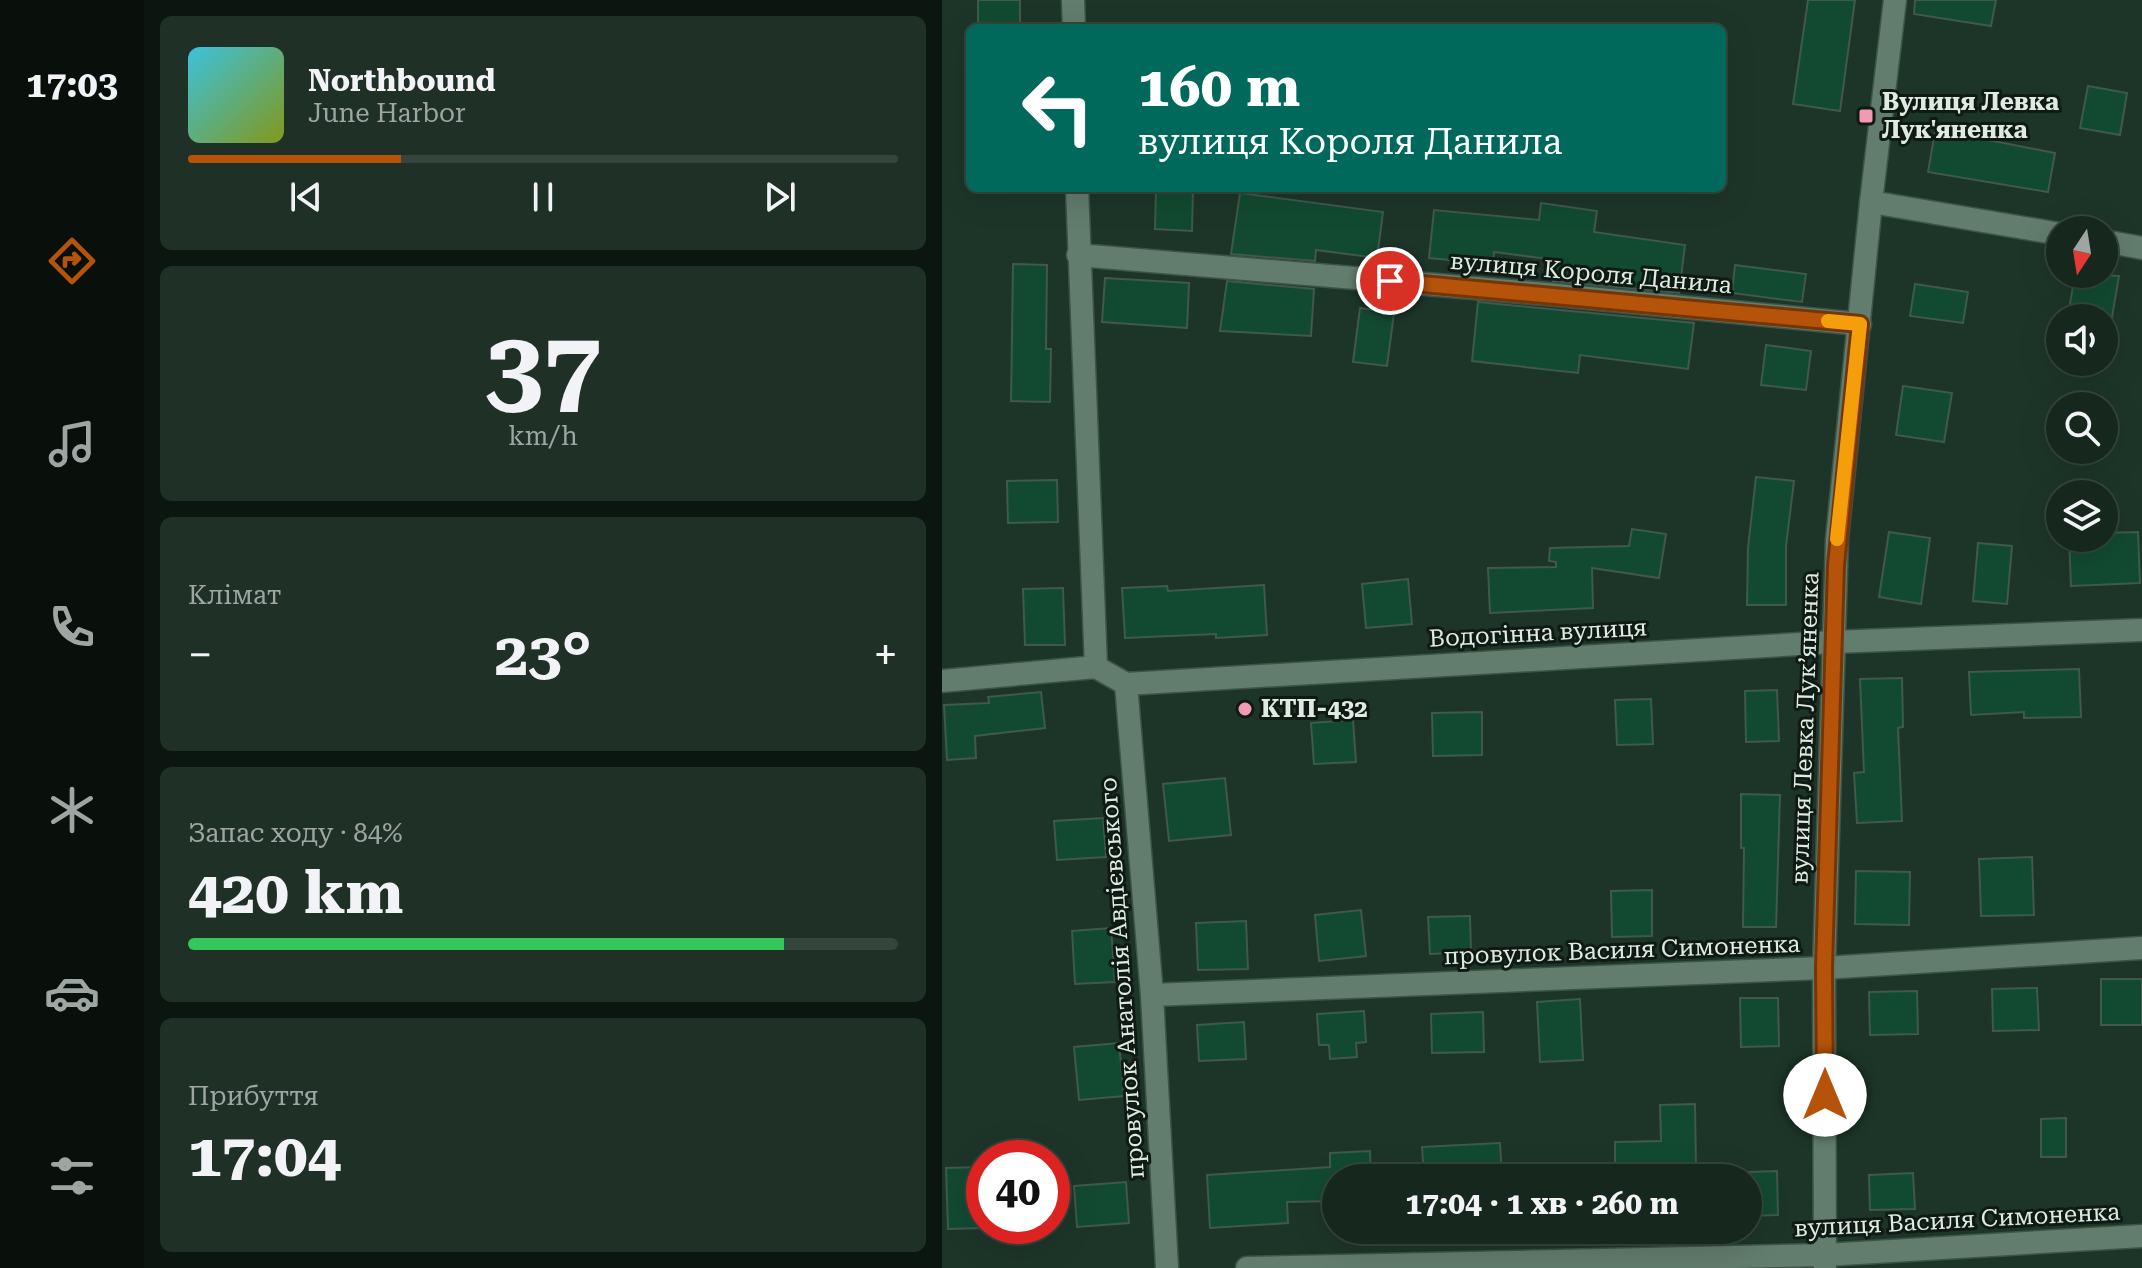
<!DOCTYPE html>
<html lang="uk">
<head>
<meta charset="utf-8">
<style>
	body { margin:0; font-family:"Roboto Serif",serif; background:#1f3027; color:#f1f3f6; height:100vh; display:flex; flex-direction:column; font-size:30px; white-space:nowrap }
	* { box-sizing:border-box; margin:0 }
	p { font-size:26px; color:#9ea6a4 }
	.icon { flex:none; width:44px; height:44px; fill:none; stroke:currentColor; stroke-width:2; stroke-linecap:round; stroke-linejoin:round }
	.map { position:relative; flex:1; overflow:hidden }
	.details { display:flex; flex-direction:column; gap:16px; padding:16px; background:#0c1610; width:798px }
	.details>* { flex:none }
	.banner { position:absolute; left:24px; top:24px; width:760px; height:168px; border-radius:12px; box-shadow:0 8px 32px #0002,0 0 0 2px #35443c; background:#00695c; color:#fff; overflow:hidden }
	.needle { width:52px; rotate:192deg }
	.controls { position:absolute; left:1104px; top:216px; display:grid; gap:16px }
	.controls a { display:grid; place-items:center; width:72px; height:72px; border-radius:50%; background:#16281e; box-shadow:0 8px 32px #0002,0 0 0 2px #35443c; font-size:40px }
	.speed { position:absolute; left:24px; top:1140px; display:flex; gap:16px; font-size:40px; font-weight:700; text-align:center }
	.speed>* { display:grid; place-content:center; width:104px; height:104px; border-radius:50%; background:#16281e; box-shadow:0 8px 32px #0002,0 0 0 2px #35443c; line-height:1 }
	.speed .limit { border:12px solid #d22; background:#fff; color:#111 }
	.pin { position:absolute; display:grid; place-items:center; width:68px; height:68px; color:#fff; margin:-34px; border:4px solid #fff; border-radius:50%; box-shadow:0 2px 8px #0007 }
	.me { position:absolute; width:88px; margin:-44px; rotate:0deg; stroke-linejoin:round; filter:drop-shadow(0 0 6px #0008) }
	.turn { display:flex; align-items:center; gap:28px; height:168px; padding:0 40px; font-size:36px }
	.turn .icon { width:104px; height:104px; stroke-width:2.5 }
	.turn b { display:block; font-size:56px; line-height:68px }
	.big { font-size:60px; font-weight:700; line-height:1.1 }
	.details .widget { flex:1; display:flex; flex-direction:column; justify-content:center; gap:12px; min-width:0; padding:0 28px; border-radius:12px; background:#1f3027 }
	.details .dial { align-items:center; gap:0 }
	.dial b { font-size:104px; line-height:1 }
	.song { display:flex; align-items:center; gap:24px }
	.cover { width:96px; height:96px; border-radius:12px; background:linear-gradient(135deg,hsl(190 70% 55%),hsl(70 70% 35%)) }
	.played { height:8px; border-radius:4px; background:linear-gradient(90deg,#b45309 30%,#35443c 30%) }
	.keys { display:flex; justify-content:space-around; direction:ltr }
	.heat { display:flex; justify-content:space-between; align-items:center; font-size:44px; direction:ltr }
	.charge { height:12px; border-radius:6px; background:linear-gradient(90deg,#34c759 84%,#35443c 0) }
	.trip { position:absolute; left:380px; top:1164px; width:440px; height:80px; border-radius:40px; background:#16281e; box-shadow:0 8px 32px #0002,0 0 0 2px #35443c; font-weight:700; line-height:80px; text-align:center }
	main { display:flex; flex:1; min-height:0 }
	.tabs { display:flex; flex-direction:column; width:144px; justify-content:space-around; align-items:center; background:#09100c; color:#9ea6a4 }
	.tabs .icon { width:56px; height:56px }
	.tabs .on { color:#b45309 }
	.tabs b { font-size:36px; color:#f1f3f6 }
	.map>svg:first-child { display:block }
	.building { fill:#124a31; stroke:#3f594a; stroke-width:2 }
	.lines { fill:none; stroke-linecap:round; stroke-linejoin:round }
	.minor-casing { stroke:#3d5347; stroke-width:25 }
	.tertiary-casing { stroke:#3d5347; stroke-width:25 }
	.minor { stroke:#627c6d; stroke-width:22 }
	.tertiary { stroke:#627c6d; stroke-width:22 }
	.route-casing { stroke:#753606; stroke-width:20 }
	.route { stroke:#b45309; stroke-width:14 }
	.slow { stroke:#f59e0b; stroke-width:14 }
	.poi-dot { fill:#f19ab2; stroke:#101a14; stroke-width:3 }
	.labels { text-anchor:middle; stroke-width:6; stroke-linejoin:round; paint-order:stroke }
	.poi-label { font-size:24px; font-weight:bold; fill:#ddebe2; stroke:#101a14; text-anchor:start }
	.street-label { font-size:24px; fill:#ddebe2; stroke:#101a14 }
</style>
</head>
<body>
<main>
<nav class="tabs">
<b>17:03</b>
<svg class="icon on" aria-label="directions" viewBox="0 0 24 24"><path d="M12 3l9 9-9 9-9-9zM9 14v-3h6M13 9l2 2-2 2"/></svg>
<svg class="icon" aria-label="music" viewBox="0 0 24 24"><path d="M9 18V5l10-2v13"/><circle cx="6" cy="18" r="3"/><circle cx="16" cy="16" r="3"/></svg>
<svg class="icon" aria-label="phone" viewBox="0 0 24 24"><path d="M5 4h4l2 5-3 2q2 4 5 5l2-3 5 2v4C11 20 4 13 5 4z"/></svg>
<svg class="icon" aria-label="climate" viewBox="0 0 24 24"><path d="M12 3v18M4 7l16 10M4 17L20 7"/></svg>
<svg class="icon" aria-label="car" viewBox="0 0 24 24"><path d="M5 17H2v-5l4-1 3-4h7l3 4 3 1v5h-3M9 17h6M6 11h13"/><circle cx="7" cy="17" r="2"/><circle cx="17" cy="17" r="2"/></svg>
<svg class="icon" aria-label="filters" viewBox="0 0 24 24"><path d="M4 7h16M4 17h16"/><circle cx="9" cy="7" r="2"/><circle cx="15" cy="17" r="2"/></svg>
</nav>
<section class="details">
<div class="widget">
<div class="song"><i class="cover"></i><div><b>Northbound</b><p>June Harbor</p></div></div>
<div class="played"></div>
<div class="keys"><svg class="icon" aria-label="previous" viewBox="0 0 24 24"><path d="M18 5L8 12l10 7zM5 5v14"/></svg><svg class="icon" aria-label="pause" viewBox="0 0 24 24"><path d="M8 5v14M16 5v14"/></svg><svg class="icon" aria-label="next" viewBox="0 0 24 24"><path d="M6 5l10 7-10 7zM19 5v14"/></svg></div>
</div>
<div class="widget dial"><b>37</b><p>km/h</p></div>
<div class="widget"><p>Клімат</p>
<div class="heat"><a>−</a><b class="big">23°</b><a>+</a></div>
</div>
<div class="widget"><p>Запас ходу · 84%</p><b class="big">420 km</b><div class="charge"></div></div>
<div class="widget"><p>Прибуття</p><b class="big">17:04</b></div>
</section>
<div class="map">
<svg width="1200" height="1268" viewBox="0 0 1200 1268">
	<rect width="100%" height="100%" fill="#1d3528"/>
	<!-- building -->
	<path class="building" d="M 36,0 L 78,0 L 78,28 L 36,28 Z
		M 866,0 L 913,0 L 898,111 L 851,104 Z
		M 973,0 L 1054,0 L 1049,26 L 972,14 Z
		M 1146,86 L 1185,93 L 1178,135 L 1138,128 Z
		M 994,126 L 1042,134 L 1041,139 L 1113,153 L 1106,192 L 986,172 Z
		M 214,188 L 251,188 L 250,231 L 213,229 Z
		M 298,193 L 441,212 L 435,258 L 374,250 L 373,261 L 289,254 Z
		M 599,203 L 655,211 L 652,232 L 743,245 L 737,293 L 611,281 L 614,260 L 552,252 L 551,264 L 487,258 L 492,210 L 597,220 Z
		M 71,264 L 105,265 L 104,349 L 109,349 L 108,402 L 69,401 Z
		M 793,265 L 864,274 L 860,302 L 790,293 Z
		M 1133,274 L 1177,276 L 1170,317 L 1127,310 Z
		M 163,278 L 247,283 L 245,328 L 160,322 Z
		M 285,281 L 372,289 L 369,336 L 278,331 Z
		M 973,284 L 1026,292 L 1021,323 L 968,316 Z
		M 536,302 L 752,323 L 746,369 L 638,355 L 636,373 L 530,361 Z
		M 418,308 L 452,313 L 445,366 L 411,362 Z
		M 824,345 L 869,351 L 864,390 L 819,385 Z
		M 961,386 L 1010,393 L 1002,442 L 954,435 Z
		M 814,477 L 852,481 L 844,546 L 844,605 L 805,605 L 806,548 Z
		M 115,480 L 116,522 L 66,523 L 65,481 Z
		M 690,529 L 724,534 L 717,578 L 650,568 L 651,608 L 548,613 L 546,568 L 614,567 L 614,562 L 607,561 L 608,548 L 687,546 Z
		M 947,532 L 988,538 L 979,604 L 937,597 Z
		M 1196,532 L 1198,583 L 1129,586 L 1127,538 L 1162,538 L 1162,533 Z
		M 1036,543 L 1070,546 L 1065,604 L 1031,601 Z
		M 466,579 L 470,624 L 424,628 L 420,584 Z
		M 322,585 L 325,635 L 274,638 L 274,634 L 183,638 L 180,588 L 225,586 L 226,591 Z
		M 121,588 L 123,645 L 83,645 L 81,589 Z
		M 1137,669 L 1139,717 L 1082,718 L 1082,712 L 1029,715 L 1027,672 Z
		M 960,678 L 961,727 L 956,728 L 960,821 L 915,823 L 912,773 L 922,772 L 918,679 Z
		M 835,690 L 837,741 L 804,742 L 803,691 Z
		M 99,692 L 103,728 L 33,736 L 34,758 L 5,760 L 2,705 L 47,703 L 46,697 Z
		M 709,699 L 711,744 L 675,745 L 673,700 Z
		M 540,712 L 540,755 L 491,756 L 490,713 Z
		M 411,720 L 414,762 L 372,764 L 369,723 Z
		M 283,778 L 289,835 L 227,841 L 221,784 Z
		M 799,794 L 838,795 L 834,927 L 801,927 L 802,848 L 799,848 Z
		M 161,818 L 164,857 L 115,860 L 112,821 Z
		M 1090,857 L 1092,915 L 1039,916 L 1037,859 Z
		M 914,871 L 968,872 L 967,925 L 913,924 Z
		M 710,890 L 710,936 L 670,937 L 669,891 Z
		M 419,910 L 424,956 L 377,961 L 373,915 Z
		M 528,916 L 529,952 L 488,954 L 486,917 Z
		M 304,921 L 306,969 L 256,970 L 254,923 Z
		M 169,928 L 173,982 L 133,984 L 130,931 Z
		M 1159,979 L 1200,979 L 1200,1025 L 1159,1025 Z
		M 1095,988 L 1097,1030 L 1051,1031 L 1050,989 Z
		M 975,991 L 976,1034 L 928,1035 L 927,992 Z
		M 798,998 L 836,998 L 837,1046 L 799,1047 Z
		M 638,999 L 641,1060 L 598,1062 L 595,1002 Z
		M 422,1011 L 424,1042 L 414,1043 L 415,1057 L 388,1059 L 387,1045 L 377,1045 L 375,1014 Z
		M 541,1012 L 542,1052 L 490,1053 L 489,1014 Z
		M 302,1022 L 304,1059 L 257,1061 L 255,1025 Z
		M 177,1043 L 182,1096 L 137,1100 L 132,1047 Z
		M 753,1104 L 754,1166 L 717,1167 L 717,1178 L 673,1178 L 673,1142 L 719,1141 L 718,1105 Z
		M 1124,1118 L 1124,1157 L 1099,1157 L 1099,1119 Z
		M 558,1143 L 560,1178 L 482,1178 L 480,1147 Z
		M 428,1151 L 429,1178 L 394,1178 L 394,1201 L 345,1202 L 346,1223 L 268,1228 L 265,1175 L 388,1167 L 388,1153 Z
		M 42,1167 L 42,1228 L 6,1229 L 4,1168 Z
		M 835,1171 L 836,1215 L 806,1216 L 806,1172 Z
		M 971,1173 L 973,1209 L 928,1210 L 927,1175 Z
		M 184,1182 L 187,1223 L 135,1227 L 132,1186 Z"/>
	<g class="lines">
		<defs>
			<path id="minor" d="M 131,0 L 132,28
				M 135,188 L 154,667
				M 929,202 L 1118,234
				M 1162,241 L 1200,248
				M 136,255 L 604,294 L 918,324
				M 0,681 L 154,667 L 184,684 L 891,642 L 1200,630
				M 184,684 L 210,995 L 225,1268
				M 210,995 L 882,968 L 1200,948
				M 305,1268 L 883,1255 L 1200,1236"/>
			<path id="tertiary" d="M 883,1268 L 882,968 L 895,539 L 929,202 L 953,0"/>
		</defs>
		<!-- minor casing -->
		<use href="#minor" class="minor-casing"/>
		<!-- tertiary casing -->
		<use href="#tertiary" class="tertiary-casing"/>
		<!-- minor -->
		<use href="#minor" class="minor"/>
		<!-- tertiary -->
		<use href="#tertiary" class="tertiary"/>
	</g>
	<g class="lines">
		<defs>
			<path id="route" d="M 448,281 L 918,324 L 894,565 L 882,968 L 883,1095"/>
		</defs>
		<!-- route casing -->
		<use href="#route" class="route-casing"/>
		<!-- route -->
		<use href="#route" class="route"/>
		<!-- slow -->
		<path class="slow" d="M 886,321 L 918,324 L 895,539"/>
	</g>
	<!-- markers -->
	<g class="poi-dot">
		<rect x="916" y="108" width="16" height="16" rx="4"/>
		<circle cx="303" cy="709" r="8"/>
	</g>
	<g class="labels">
		<!-- poi labels -->
		<g class="poi-label">
			<text x="940" y="110">Вулиця Левка<tspan x="940" dy="28">Лук'яненка</tspan></text>
			<text x="319" y="717">КТП-432</text>
		</g>
		<!-- street labels -->
		<g class="street-label">
			<text transform="translate(649 273) rotate(5)" y="8">вулиця Короля Данила</text>
			<text transform="translate(596 633) rotate(-3)" y="8">Водогінна вулиця</text>
			<text transform="translate(863 728) rotate(-88)" y="8">вулиця Левка Лукʼяненка</text>
			<text transform="translate(680 950) rotate(-2)" y="8">провулок Василя Симоненка</text>
			<text transform="translate(180 978) rotate(-94)" y="8">провулок Анатолія Авдієвського</text>
			<text transform="translate(1015 1220) rotate(-3)" y="8">вулиця Василя Симоненка</text>
		</g>
	</g>
</svg>
<div class="controls">
<a><svg class="needle" viewBox="-14 -14 28 28"><path d="M0-13l5 13h-10z" fill="#e53935"/><path d="M0 13l5-13h-10z" fill="#9ea6a4"/></svg></a>
<a><svg class="icon" aria-label="sound" viewBox="0 0 24 24"><path d="M4 9h4l5-4v14l-5-4H4zM17 9q2 3 0 6"/></svg></a>
<a><svg class="icon" aria-label="search" viewBox="0 0 24 24"><circle cx="10" cy="10" r="6"/><path d="M15 15l6 6"/></svg></a>
<a><svg class="icon" aria-label="layers" viewBox="0 0 24 24"><path d="M12 4l9 5-9 5-9-5zM3 14l9 5 9-5"/></svg></a>
</div>
<div class="speed"><div class="limit">40</div></div>
<div class="pin" style="left:448px;top:281px;background:#d93025"><svg class="icon" aria-label="arrive" viewBox="0 0 24 24"><path d="M6 21V4h12l-3 4 3 4H6"/></svg></div>
<svg class="me" style="left:883px;top:1095px" viewBox="-20 -20 40 40"><circle r="19" fill="#fff"/><path d="M0-13L10 11 0 6-10 11z" fill="#b45309"/></svg>
<div class="trip">17:04 · 1 хв · 260 m</div>
<div class="banner">
<div class="turn"><svg class="icon" aria-label="left" viewBox="0 0 24 24"><path d="M17 20v-9H6M10 6l-5 5 5 5"/></svg><div><b>160 m</b>вулиця Короля Данила</div></div>
</div>
</div>
</main>
</body>
</html>
